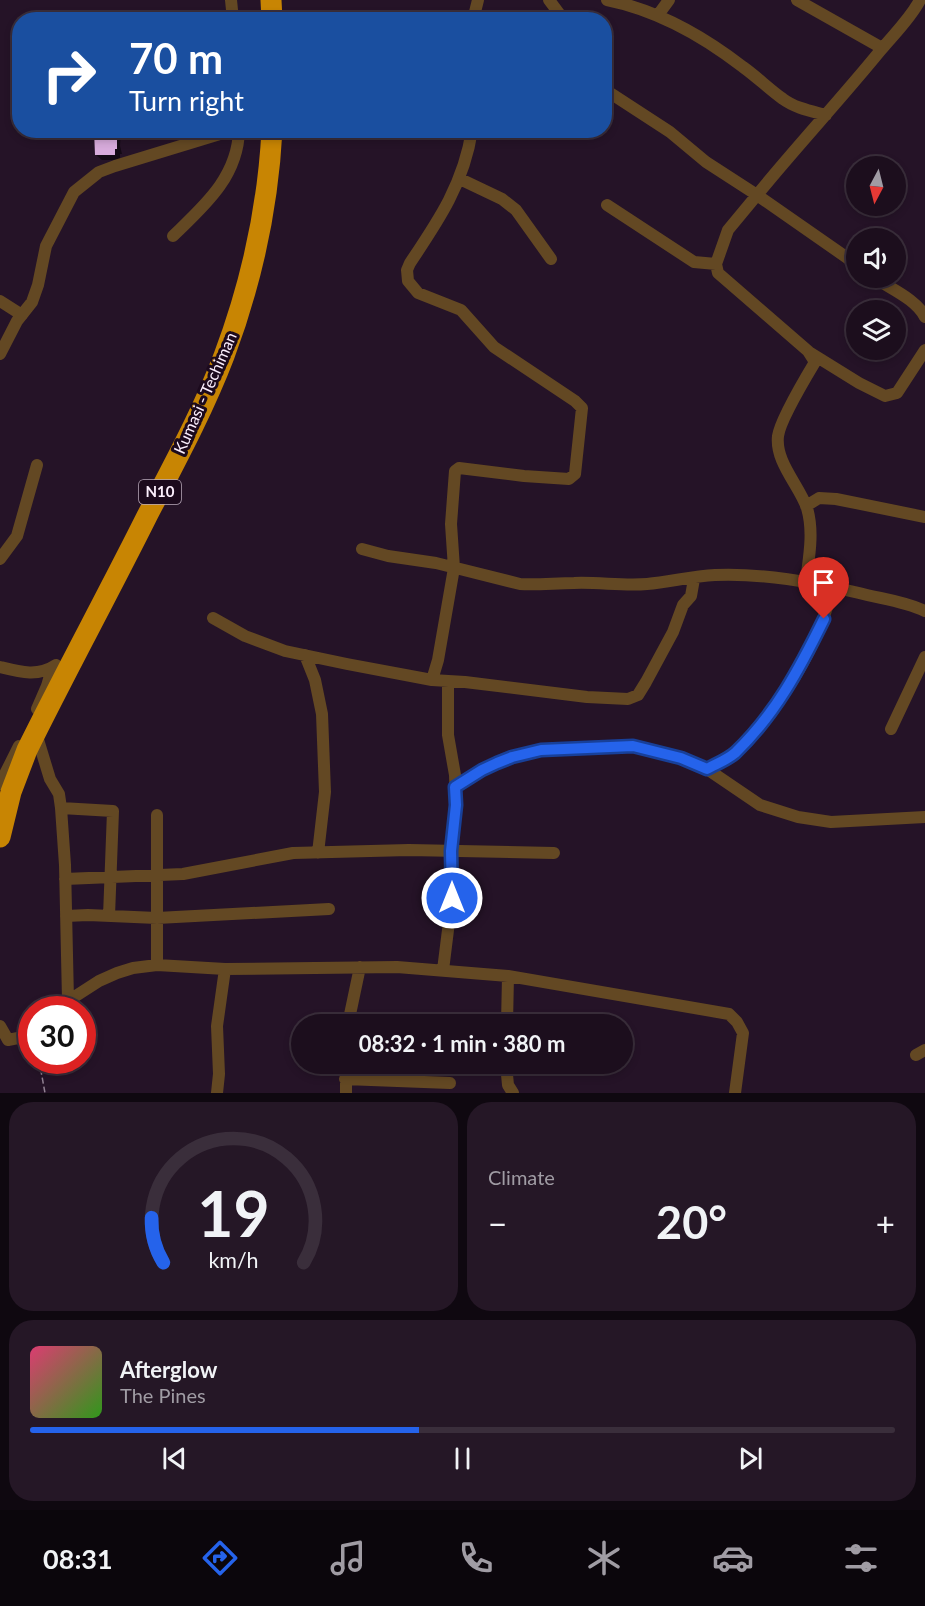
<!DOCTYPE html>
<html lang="en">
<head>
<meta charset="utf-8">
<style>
	body { margin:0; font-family:Lato,sans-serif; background:#251726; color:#f1f3f6; height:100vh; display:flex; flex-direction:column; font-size:22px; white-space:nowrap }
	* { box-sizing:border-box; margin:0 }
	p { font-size:20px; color:#a09ca4 }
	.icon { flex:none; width:33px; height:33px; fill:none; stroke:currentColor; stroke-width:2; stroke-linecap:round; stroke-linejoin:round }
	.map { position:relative; height:1093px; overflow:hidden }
	.drawer { display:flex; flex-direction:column; gap:9px; padding:9px; background:#0f0810; flex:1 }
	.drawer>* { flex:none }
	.top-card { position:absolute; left:12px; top:12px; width:600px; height:126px; border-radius:24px; box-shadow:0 3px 9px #0003,0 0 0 2px #3a2e3b; background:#1a4fa0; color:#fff; overflow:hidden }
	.needle { width:39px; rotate:187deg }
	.tools { position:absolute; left:846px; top:156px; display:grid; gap:12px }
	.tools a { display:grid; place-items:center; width:60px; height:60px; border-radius:50%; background:#1c0e1d; box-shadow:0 3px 9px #0003,0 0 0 2px #3a2e3b; font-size:30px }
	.speed { position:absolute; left:18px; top:996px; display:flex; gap:12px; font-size:30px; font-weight:700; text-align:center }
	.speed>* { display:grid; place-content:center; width:78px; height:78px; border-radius:50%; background:#1c0e1d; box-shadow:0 3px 9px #0003,0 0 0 2px #3a2e3b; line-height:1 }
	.speed .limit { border:9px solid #d22; background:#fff; color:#111 }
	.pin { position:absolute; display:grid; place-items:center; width:51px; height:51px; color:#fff; margin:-62px -26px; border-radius:50% 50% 50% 0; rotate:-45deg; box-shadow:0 0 6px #0007 }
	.pin .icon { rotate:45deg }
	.me { position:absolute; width:66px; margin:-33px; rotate:0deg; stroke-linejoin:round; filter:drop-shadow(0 0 4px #0008) }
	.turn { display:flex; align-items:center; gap:21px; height:126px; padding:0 18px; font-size:27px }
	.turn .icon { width:78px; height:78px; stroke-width:2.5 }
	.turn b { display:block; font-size:42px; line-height:51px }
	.big { font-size:45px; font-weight:700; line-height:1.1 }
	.drawer .card { flex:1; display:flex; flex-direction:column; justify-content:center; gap:9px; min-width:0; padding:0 21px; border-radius:24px; background:#251726 }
	.drawer .dial { align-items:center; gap:0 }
	.dial svg { height:156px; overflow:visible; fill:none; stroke:#3a2e3b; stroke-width:7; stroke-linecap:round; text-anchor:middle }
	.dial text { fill:#f1f3f6; stroke:none }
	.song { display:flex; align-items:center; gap:18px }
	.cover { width:72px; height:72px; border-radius:9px; background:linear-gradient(135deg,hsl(340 70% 55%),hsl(110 70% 35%)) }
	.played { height:6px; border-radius:3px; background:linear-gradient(90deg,#2563eb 45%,#3a2e3b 45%) }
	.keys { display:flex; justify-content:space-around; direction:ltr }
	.heat { display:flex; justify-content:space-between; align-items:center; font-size:33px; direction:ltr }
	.drawer .tiles { flex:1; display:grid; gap:9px; grid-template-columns:1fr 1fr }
	.card:last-child { grid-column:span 2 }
	.trip { position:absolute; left:291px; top:1014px; width:342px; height:60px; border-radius:30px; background:#1c0e1d; box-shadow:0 3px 9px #0003,0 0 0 2px #3a2e3b; font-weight:700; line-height:60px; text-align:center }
	.tabs { display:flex; height:96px; justify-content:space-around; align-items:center; background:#0b060c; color:#a09ca4 }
	.tabs .icon { width:42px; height:42px }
	.tabs .current { color:#2563eb }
	.tabs b { font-size:27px; color:#f1f3f6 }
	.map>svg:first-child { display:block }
	.shadow { fill:#0007 }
	.building { fill:#d7abdb }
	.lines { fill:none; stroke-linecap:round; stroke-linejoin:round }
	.path { stroke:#928293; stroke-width:1.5; stroke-dasharray:6 3; stroke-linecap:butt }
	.street { stroke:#634823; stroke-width:12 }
	.highway { stroke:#c88503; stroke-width:21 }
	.route-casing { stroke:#184099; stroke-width:15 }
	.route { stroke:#2563eb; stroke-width:10 }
	.labels { text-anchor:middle; stroke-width:6; stroke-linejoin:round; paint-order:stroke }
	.shield { fill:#1c0a1d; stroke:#b9aaba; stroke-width:1.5 }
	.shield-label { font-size:15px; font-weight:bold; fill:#fceffd }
	.street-label { font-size:16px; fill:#fceffd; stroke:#1c0a1d }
</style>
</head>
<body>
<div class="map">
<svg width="925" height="1093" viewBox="0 0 925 1093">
	<rect width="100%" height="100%" fill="#251327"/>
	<!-- shadow -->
	<path class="shadow" d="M 95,130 L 121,130 L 120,146 L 122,154 L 120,154 L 120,160 L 102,160 L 96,155 Z"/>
	<!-- building -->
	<path class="building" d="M 94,130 L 117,130 L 117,149 L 115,149 L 115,155 L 95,155 Z"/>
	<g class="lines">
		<!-- path -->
		<path class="path" d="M 39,1060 L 45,1093"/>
		<!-- street -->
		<path class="street" d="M 231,0 L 233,20
			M 549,0 L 564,20
			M 607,0 C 657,10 703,36 743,67 C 757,77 769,89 783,99 C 795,108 811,111 826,115
			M 797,0 L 882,48
			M 658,15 L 669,0
			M 473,20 L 478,0
			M 604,89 L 670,132 L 706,162 L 757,195 C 797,146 840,100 880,51 C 894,34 910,19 920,0
			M 460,179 L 502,199 L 516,210 L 551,259
			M 607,205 L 694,262 L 716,264
			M 173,236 C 204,206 238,177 239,130
			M 875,278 C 891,289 916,299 925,317
			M 0,301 L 22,315
			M 809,352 L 859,383 L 885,396 L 897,393 L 925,350
			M 0,354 L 17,321 L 32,302 L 38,285 L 46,246 L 74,192 L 99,172 L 115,166 L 233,130
			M 806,506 L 819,498 L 836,499 L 925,517
			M 362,549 L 388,556 L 436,563 L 520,584 C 538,585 556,583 574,583 C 599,582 623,586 647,584 C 670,582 692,576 715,575 C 763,573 812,582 859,593 C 882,599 904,601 925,611
			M 0,559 L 17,536 L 37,465
			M 806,581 C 809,557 814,532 807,508 C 799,485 775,462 778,436 C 780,421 806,377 815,362 L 808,351 L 718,273 L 716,264 L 728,230 L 757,195 L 856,264
			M 213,618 L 245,636 L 285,651 L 347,664 L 432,680 L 465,682 L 587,697 L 628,699 L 638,695 L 646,682 L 673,632 L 683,605 L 691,596 L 694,579
			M 305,655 L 315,680 L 322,714 L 325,792 L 318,853
			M 0,667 C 20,672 38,677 56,665
			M 432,680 L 438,660 L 454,568 L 451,524 L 455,471 L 459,468 L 524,476 L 569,479 L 575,474 L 582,408 L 575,401 L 494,347 L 461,310 L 418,293 L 408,281 L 407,270 L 410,263 C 439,220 464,183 472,130
			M 37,709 L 47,686 L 52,668
			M 891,729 L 925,657
			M 36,733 L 50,779 L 59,794 L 61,808 L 65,865 L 68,1000
			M 707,769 L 760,805 L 798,817 L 831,822 L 925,817
			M 0,784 L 19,746
			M 455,787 L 482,770 L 512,757 L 541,750 L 633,746 L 681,758 L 707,769 C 716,764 727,760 735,753 C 777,713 821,644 832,587
			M 61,808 L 113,811 L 109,916
			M 157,815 L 157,918 L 329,909
			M 65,879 L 183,874 L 293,853 L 409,850 L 554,853
			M 66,916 L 88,915 L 157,918 L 157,965
			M 443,970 L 452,898 L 451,851 L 456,805 L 455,775 L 448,735 L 448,682
			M 54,1010 L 99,981 L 117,973 L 133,968 L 157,965 L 225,969 L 397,967 L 508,976 L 729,1014 L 737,1022 L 743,1033 L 735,1093
			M 348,1024 L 360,967
			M 507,1024 L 508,976
			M 0,1026 L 8,1040 L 18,1038 L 32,1031
			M 916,1055 L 925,1050
			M 506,1064 L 508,1085 L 513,1093
			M 345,1079 L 450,1083
			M 217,1093 L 219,1074 L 217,1026 L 225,969
			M 346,1093 L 346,1064"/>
		<!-- highway -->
		<path class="highway" d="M 271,0 L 272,20
			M 0,837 L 11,792 L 27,750 C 66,671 108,594 147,516 C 174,464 203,411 224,356 C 251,284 268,208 272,130"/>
	</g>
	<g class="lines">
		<defs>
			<path id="route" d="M 452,898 L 451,851 L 456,805 L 455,787 L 482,770 L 497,763 L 512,757 L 541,750 L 633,746 L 681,758 L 707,769 C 716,764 727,760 735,753 C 775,715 800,668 824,619"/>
		</defs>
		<!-- route casing -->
		<use href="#route" class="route-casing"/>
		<!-- route -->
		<use href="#route" class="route"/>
	</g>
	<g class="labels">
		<!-- shield labels -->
		<rect class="shield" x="139" y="480" width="42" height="24" rx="4.5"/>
		<g class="shield-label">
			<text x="160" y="497">N10</text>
		</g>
		<!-- street labels -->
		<g class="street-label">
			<text transform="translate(205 393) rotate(-66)" y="6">Kumasi - Techiman</text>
		</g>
	</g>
</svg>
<div class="tools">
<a><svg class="needle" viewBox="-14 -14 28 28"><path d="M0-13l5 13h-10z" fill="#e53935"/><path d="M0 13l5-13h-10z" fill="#a09ca4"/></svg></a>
<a><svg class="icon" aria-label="sound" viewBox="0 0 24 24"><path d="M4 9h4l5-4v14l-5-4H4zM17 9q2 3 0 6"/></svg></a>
<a><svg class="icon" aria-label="layers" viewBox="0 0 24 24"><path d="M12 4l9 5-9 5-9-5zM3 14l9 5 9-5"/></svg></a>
</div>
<div class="speed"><div class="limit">30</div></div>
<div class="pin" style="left:824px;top:619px;background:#d93025"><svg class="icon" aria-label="arrive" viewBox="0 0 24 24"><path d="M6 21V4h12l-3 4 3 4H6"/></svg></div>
<svg class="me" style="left:452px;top:898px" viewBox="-20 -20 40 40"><circle r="17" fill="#2563eb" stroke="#fff" stroke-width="3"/><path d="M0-11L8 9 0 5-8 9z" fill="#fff"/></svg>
<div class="trip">08:32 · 1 min · 380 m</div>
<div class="top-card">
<div class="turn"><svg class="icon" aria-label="right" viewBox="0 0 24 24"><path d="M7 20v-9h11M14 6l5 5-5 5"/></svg><div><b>70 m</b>Turn right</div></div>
</div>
</div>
<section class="drawer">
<div class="tiles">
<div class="card dial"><svg viewBox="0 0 100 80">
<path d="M14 69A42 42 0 1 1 86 69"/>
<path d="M14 69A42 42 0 0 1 8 46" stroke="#2563eb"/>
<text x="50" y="56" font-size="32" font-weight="700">19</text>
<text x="50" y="72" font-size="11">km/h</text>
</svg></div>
<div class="card"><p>Climate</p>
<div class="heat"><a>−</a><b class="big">20°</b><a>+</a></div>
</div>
<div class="card">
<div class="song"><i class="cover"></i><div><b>Afterglow</b><p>The Pines</p></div></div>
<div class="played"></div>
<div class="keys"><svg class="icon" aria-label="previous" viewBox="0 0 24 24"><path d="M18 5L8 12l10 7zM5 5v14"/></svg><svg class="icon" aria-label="pause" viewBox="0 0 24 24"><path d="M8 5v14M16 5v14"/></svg><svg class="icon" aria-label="next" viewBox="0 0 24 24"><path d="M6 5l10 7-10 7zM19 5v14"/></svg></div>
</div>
</div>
</section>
<nav class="tabs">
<b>08:31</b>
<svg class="icon current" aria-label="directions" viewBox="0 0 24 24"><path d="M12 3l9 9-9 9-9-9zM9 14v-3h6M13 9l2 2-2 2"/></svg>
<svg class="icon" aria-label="music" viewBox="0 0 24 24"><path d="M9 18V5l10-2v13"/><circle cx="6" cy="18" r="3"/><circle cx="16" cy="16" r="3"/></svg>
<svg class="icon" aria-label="phone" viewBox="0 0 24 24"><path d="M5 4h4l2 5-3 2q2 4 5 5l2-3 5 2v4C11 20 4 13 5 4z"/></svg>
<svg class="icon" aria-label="climate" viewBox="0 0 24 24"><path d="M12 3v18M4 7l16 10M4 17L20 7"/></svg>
<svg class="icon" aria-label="car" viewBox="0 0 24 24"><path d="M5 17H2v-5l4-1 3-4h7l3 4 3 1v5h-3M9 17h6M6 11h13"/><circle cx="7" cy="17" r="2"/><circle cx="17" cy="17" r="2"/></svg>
<svg class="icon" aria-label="filters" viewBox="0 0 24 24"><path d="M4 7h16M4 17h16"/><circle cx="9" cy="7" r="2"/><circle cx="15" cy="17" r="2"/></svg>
</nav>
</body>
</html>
